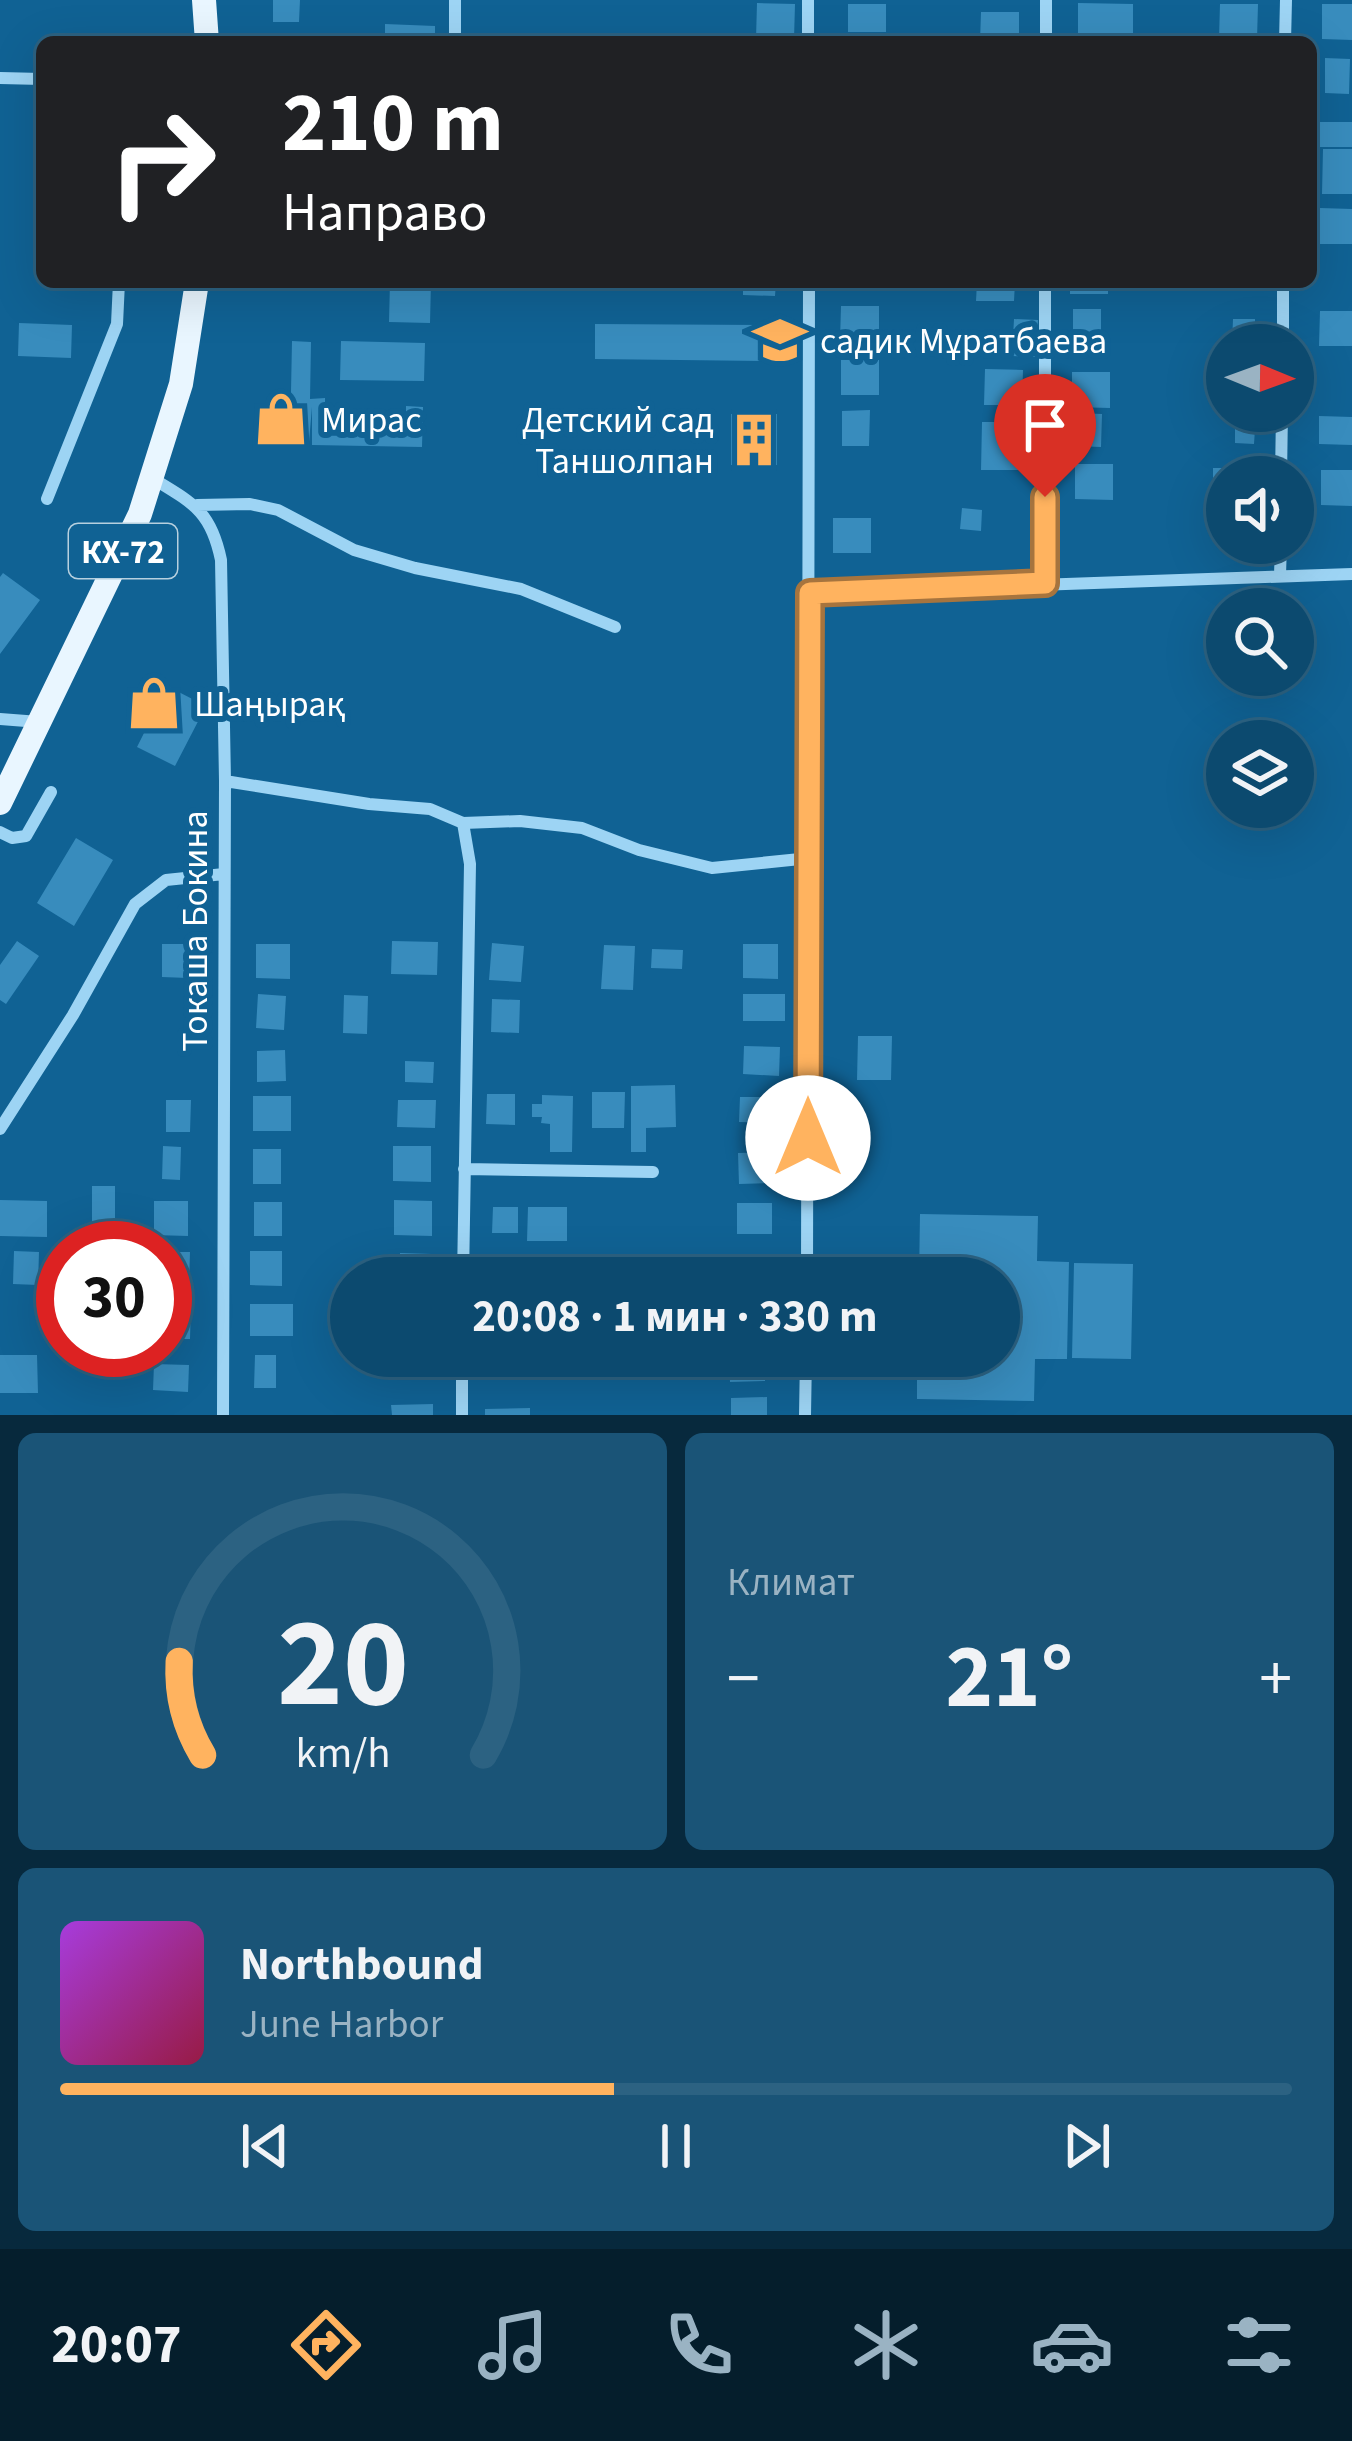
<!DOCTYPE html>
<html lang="ru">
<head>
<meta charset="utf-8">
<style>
	body { margin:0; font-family:"Source Sans 3",sans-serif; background:#1a5477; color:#f1f3f6; height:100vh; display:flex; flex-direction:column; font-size:45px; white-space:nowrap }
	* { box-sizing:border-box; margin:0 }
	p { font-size:39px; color:#9ab3c3 }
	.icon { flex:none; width:66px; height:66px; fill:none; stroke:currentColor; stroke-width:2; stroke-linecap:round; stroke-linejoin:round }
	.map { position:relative; height:1415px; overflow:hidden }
	.drawer { display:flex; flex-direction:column; gap:18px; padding:18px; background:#07293d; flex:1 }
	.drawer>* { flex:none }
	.top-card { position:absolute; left:36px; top:36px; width:1281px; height:252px; border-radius:18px; box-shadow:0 12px 48px #0002,0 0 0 3px #2c6282; background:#202124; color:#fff; overflow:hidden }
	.needle { width:78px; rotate:91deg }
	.controls { position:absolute; left:1206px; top:324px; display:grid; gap:24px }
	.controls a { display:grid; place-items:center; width:108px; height:108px; border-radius:50%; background:#0c4a6f; box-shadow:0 12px 48px #0002,0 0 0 3px #2c6282; font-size:60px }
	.speed { position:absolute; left:36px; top:1221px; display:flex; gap:24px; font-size:60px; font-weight:700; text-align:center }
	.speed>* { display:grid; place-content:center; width:156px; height:156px; border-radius:50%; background:#0c4a6f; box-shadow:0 12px 48px #0002,0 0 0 3px #2c6282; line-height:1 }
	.speed .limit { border:18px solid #d22; background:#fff; color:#111 }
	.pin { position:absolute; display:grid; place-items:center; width:102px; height:102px; color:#fff; margin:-123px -51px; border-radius:50% 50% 50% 0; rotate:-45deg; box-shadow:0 0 12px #0007 }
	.pin .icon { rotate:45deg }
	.me { position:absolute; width:132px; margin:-66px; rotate:0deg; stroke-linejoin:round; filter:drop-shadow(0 0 9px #0008) }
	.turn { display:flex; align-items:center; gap:42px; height:252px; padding:0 48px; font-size:54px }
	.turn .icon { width:156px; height:156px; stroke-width:2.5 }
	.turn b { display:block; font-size:84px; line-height:102px }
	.big { font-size:90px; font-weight:700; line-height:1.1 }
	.drawer .card { flex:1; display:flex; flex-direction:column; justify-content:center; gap:18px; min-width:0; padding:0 42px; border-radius:18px; background:#1a5477 }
	.drawer .dial { align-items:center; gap:0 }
	.dial svg { height:312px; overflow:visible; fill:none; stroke:#2c6282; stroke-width:7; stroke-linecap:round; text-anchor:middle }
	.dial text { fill:#f1f3f6; stroke:none }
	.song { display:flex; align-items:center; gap:36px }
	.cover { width:144px; height:144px; border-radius:18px; background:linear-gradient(135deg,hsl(280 70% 55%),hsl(340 70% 35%)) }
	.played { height:12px; border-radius:6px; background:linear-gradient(90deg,#ffb35f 45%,#2c6282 45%) }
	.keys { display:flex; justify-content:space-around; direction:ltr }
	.heat { display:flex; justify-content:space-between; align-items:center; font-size:66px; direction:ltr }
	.drawer .tiles { flex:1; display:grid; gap:18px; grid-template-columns:1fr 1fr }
	.card:last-child { grid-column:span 2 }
	.trip { position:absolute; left:330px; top:1257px; width:690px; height:120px; border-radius:60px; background:#0c4a6f; box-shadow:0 12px 48px #0002,0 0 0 3px #2c6282; font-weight:700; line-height:120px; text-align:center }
	.dock { display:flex; height:192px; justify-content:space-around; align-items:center; background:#051e2c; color:#9ab3c3 }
	.dock .icon { width:84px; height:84px }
	.dock .selected { color:#ffb35f }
	.dock b { font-size:54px; color:#f1f3f6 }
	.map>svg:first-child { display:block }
	.building { fill:#388cbd }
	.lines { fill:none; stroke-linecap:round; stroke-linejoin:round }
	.street { stroke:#9dd4f4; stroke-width:12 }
	.primary { stroke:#e9f6ff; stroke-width:24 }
	.route-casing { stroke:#a6743e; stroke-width:30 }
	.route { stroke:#ffb35f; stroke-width:21 }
	.labels { text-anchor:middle; stroke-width:12; stroke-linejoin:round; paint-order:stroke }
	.shield { fill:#106294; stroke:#b7d0df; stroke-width:3 }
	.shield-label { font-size:33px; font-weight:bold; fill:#fff }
	.poi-label { font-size:36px; fill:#fff; stroke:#106294; text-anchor:start }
	.street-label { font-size:36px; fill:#fff; stroke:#106294 }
</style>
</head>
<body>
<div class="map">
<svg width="1352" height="1415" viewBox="0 0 1352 1415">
	<rect width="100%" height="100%" fill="#106294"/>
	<!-- building -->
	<path class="building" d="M 273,0 L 300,0 L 299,22 L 273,22 Z
		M 757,3 L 795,4 L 794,39 L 756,39 Z
		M 1078,3 L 1133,4 L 1133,39 L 1078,39 Z
		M 848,4 L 886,4 L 886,32 L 848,32 Z
		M 1220,4 L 1258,4 L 1257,39 L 1219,39 Z
		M 1322,4 L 1352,4 L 1352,40 L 1322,39 Z
		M 981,12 L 1019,12 L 1019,42 L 980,42 Z
		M 385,24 L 435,26 L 435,42 L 385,42 Z
		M 1325,58 L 1350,59 L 1349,94 L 1325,93 Z
		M 1319,122 L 1352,122 L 1352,147 L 1319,147 Z
		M 1323,149 L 1352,149 L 1352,194 L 1322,194 Z
		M 1320,208 L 1352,209 L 1352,244 L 1319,244 Z
		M 390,282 L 431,282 L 430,323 L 389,322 Z
		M 743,282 L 776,282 L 775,296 L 743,295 Z
		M 844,282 L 882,282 L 882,289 L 844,289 Z
		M 977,282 L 1015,282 L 1014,301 L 976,301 Z
		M 1070,282 L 1108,282 L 1108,294 L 1070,294 Z
		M 1217,282 L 1255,282 L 1255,290 L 1216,290 Z
		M 841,306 L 879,306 L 879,341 L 840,341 Z
		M 1073,309 L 1101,309 L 1101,343 L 1073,344 Z
		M 1320,311 L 1352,311 L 1352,346 L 1319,346 Z
		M 1014,319 L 1038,320 L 1036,357 L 1012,356 Z
		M 1233,319 L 1255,319 L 1255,344 L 1232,344 Z
		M 19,323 L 72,325 L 71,358 L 18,356 Z
		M 595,324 L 769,325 L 769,361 L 595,359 Z
		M 292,341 L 311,342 L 310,399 L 325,398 L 325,426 L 406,427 L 406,406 L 423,407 L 422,447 L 312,445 L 312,407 L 309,442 L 290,442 Z
		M 341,341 L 425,343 L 424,381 L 340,380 Z
		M 841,360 L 879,360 L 879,395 L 841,395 Z
		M 1217,361 L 1227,361 L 1227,397 L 1217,396 Z
		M 985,369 L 1023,370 L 1022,405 L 984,405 Z
		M 1072,372 L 1110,372 L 1110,408 L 1072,407 Z
		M 870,410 L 869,446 L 842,446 L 842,411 Z
		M 1076,413 L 1102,414 L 1101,447 L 1075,446 Z
		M 731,414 L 777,414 L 777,465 L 731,465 Z
		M 1319,416 L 1352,417 L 1352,445 L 1319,444 Z
		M 982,422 L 1020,422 L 1019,470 L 981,470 Z
		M 1235,428 L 1255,429 L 1254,444 L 1235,443 Z
		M 1075,464 L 1113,464 L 1113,500 L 1075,499 Z
		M 1213,468 L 1251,468 L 1251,477 L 1227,477 L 1227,503 L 1213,503 Z
		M 1321,470 L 1352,470 L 1352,506 L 1321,505 Z
		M 962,508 L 982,510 L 981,531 L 960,529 Z
		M 833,518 L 871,518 L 871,553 L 833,553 Z
		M 3,573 L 40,600 L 0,654 L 0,577 Z
		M 167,686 L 206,706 L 175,766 L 137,747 L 144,733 L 126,724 L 136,705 L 153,714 Z
		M 76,838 L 113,860 L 74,926 L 37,903 Z
		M 17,941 L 39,956 L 6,1004 L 0,1000 L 0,965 Z
		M 392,941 L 438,942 L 437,975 L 391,974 Z
		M 492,943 L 524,946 L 521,982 L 489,980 Z
		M 162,944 L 189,944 L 188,978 L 162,977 Z
		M 256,944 L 290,944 L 290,979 L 256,978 Z
		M 743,944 L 778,944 L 778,979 L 743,978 Z
		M 604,945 L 635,946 L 633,990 L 601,989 Z
		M 652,949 L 683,950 L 682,969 L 651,968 Z
		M 258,994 L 286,996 L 284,1030 L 256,1028 Z
		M 743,994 L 785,994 L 785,1021 L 743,1021 Z
		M 344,995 L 368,996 L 367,1034 L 343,1033 Z
		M 492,999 L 520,1000 L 519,1033 L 491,1032 Z
		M 858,1036 L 892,1036 L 891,1080 L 857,1080 Z
		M 744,1046 L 780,1047 L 779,1076 L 743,1074 Z
		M 285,1050 L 286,1081 L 257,1082 L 257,1051 Z
		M 405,1061 L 434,1062 L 433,1083 L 405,1082 Z
		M 675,1085 L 676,1127 L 646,1128 L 646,1152 L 631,1152 L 631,1086 Z
		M 592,1092 L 625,1092 L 624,1128 L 592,1128 Z
		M 487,1094 L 515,1094 L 515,1125 L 486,1124 Z
		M 542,1095 L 573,1096 L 572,1152 L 550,1152 L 550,1124 L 541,1123 L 542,1117 L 532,1117 L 532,1104 L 542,1104 Z
		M 253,1096 L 291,1096 L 291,1131 L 253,1131 Z
		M 740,1097 L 772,1097 L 772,1123 L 739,1122 Z
		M 166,1100 L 191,1100 L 190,1132 L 166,1132 Z
		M 398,1100 L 436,1100 L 435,1128 L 397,1127 Z
		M 163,1146 L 181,1147 L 180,1180 L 162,1179 Z
		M 393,1146 L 431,1146 L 431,1182 L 393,1181 Z
		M 253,1149 L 281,1149 L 281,1184 L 253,1184 Z
		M 772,1152 L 773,1183 L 739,1184 L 738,1153 Z
		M 92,1186 L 115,1186 L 115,1239 L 92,1239 Z
		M 0,1200 L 47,1201 L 47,1237 L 0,1236 Z
		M 394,1200 L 432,1201 L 432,1236 L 394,1235 Z
		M 154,1201 L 188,1201 L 188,1236 L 154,1235 Z
		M 254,1202 L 282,1202 L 282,1236 L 254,1236 Z
		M 737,1203 L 772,1203 L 772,1234 L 737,1234 Z
		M 493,1207 L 518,1207 L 518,1233 L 492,1233 Z
		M 528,1207 L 567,1207 L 567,1241 L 527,1241 Z
		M 920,1214 L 1038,1216 L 1037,1261 L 1069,1262 L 1067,1359 L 1035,1359 L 1034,1401 L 917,1399 L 917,1356 L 999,1356 L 999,1278 L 919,1278 Z
		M 14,1251 L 39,1252 L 38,1285 L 13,1284 Z
		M 250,1251 L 282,1251 L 282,1286 L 250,1285 Z
		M 165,1252 L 190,1252 L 189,1287 L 165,1286 Z
		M 400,1253 L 432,1254 L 431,1278 L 400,1278 Z
		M 1074,1263 L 1133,1264 L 1131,1359 L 1072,1358 Z
		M 165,1304 L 191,1304 L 190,1339 L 165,1339 Z
		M 250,1304 L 293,1304 L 293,1336 L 250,1336 Z
		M 0,1355 L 37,1355 L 38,1393 L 0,1393 Z
		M 255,1355 L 276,1355 L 276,1388 L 254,1388 Z
		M 613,1356 L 629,1356 L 628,1380 L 612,1379 Z
		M 729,1356 L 765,1356 L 765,1381 L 730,1382 Z
		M 154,1364 L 189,1365 L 188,1392 L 153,1390 Z
		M 767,1397 L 767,1415 L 731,1415 L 731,1398 Z
		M 433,1404 L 433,1415 L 392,1415 L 391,1405 Z
		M 530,1408 L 530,1415 L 485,1415 L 485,1409 Z"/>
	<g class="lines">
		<!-- street -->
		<path class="street" d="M 808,0 L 808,42
			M 455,42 L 455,0
			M 1046,42 L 1046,0
			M 1285,42 L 1286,0
			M 0,78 L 42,79
			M 1283,345 L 1283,282
			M 1281,477 L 1282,411
			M 152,478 C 193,503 211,511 221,560 L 225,781 L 223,1415
			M 47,499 L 117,324 L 119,282
			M 197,505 L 250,504 L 278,510 L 354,550 L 415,568 L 521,589 L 615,627
			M 1280,575 L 1281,543
			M 1045,583 L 1045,282
			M 810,593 L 1352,574
			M 0,719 L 39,722
			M 225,781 L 369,804 L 430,809 L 463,823 L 520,821 L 582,828 L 639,850 L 712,868 L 810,858
			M 463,823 L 470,864 L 463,1278
			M 0,832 L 12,838 L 26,836 L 51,792
			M 0,1129 L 73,1015 L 135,904 L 166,880 L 224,874
			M 464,1169 L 653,1172
			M 807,1278 L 809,282
			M 462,1415 L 462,1356
			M 805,1415 L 806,1356"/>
		<!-- primary -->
		<path class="primary" d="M 204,0 L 207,42
			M 0,803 L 140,514 L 181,384 L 197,282"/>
	</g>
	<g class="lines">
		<defs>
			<path id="route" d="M 808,1138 L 810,593 L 1045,583 L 1045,497"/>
		</defs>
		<!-- route casing -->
		<use href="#route" class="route-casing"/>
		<!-- route -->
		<use href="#route" class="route"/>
	</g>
	<!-- icons -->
	<defs>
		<symbol id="school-bare" viewBox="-9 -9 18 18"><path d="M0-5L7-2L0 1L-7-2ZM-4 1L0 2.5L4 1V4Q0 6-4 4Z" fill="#ffb35f" stroke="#106294" stroke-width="2.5" paint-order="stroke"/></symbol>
		<symbol id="shop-bare" viewBox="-9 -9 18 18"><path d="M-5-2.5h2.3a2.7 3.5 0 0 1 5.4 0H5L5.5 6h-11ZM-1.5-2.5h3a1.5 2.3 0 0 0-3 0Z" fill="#ffb35f" stroke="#106294" stroke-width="2.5" paint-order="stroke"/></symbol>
		<symbol id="building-bare" viewBox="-9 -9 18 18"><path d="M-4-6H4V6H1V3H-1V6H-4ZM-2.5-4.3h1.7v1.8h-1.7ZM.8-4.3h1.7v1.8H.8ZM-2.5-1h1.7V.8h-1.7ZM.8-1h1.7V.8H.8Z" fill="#ffb35f" stroke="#106294" stroke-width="2.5" paint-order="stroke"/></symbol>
	</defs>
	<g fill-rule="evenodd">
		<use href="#school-bare" x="742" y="302" width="76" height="76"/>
		<use href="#shop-bare" x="243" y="381" width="76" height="76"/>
		<use href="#building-bare" x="716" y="402" width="76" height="76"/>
		<use href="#shop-bare" x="116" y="665" width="76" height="76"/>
	</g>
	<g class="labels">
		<!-- shield labels -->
		<rect class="shield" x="69" y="524" width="108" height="54" rx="9"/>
		<g class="shield-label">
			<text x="123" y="563">КХ-72</text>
		</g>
		<!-- poi labels -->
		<g class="poi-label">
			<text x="820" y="353">садик Мұратбаева</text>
			<text x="321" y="432">Мирас</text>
			<text x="714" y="432" text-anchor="end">Детский сад<tspan x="714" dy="41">Таншолпан</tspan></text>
			<text x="194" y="716">Шаңырақ</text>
		</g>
		<!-- street labels -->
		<g class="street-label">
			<text transform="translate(194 931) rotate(-90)" y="13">Токаша Бокина</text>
		</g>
	</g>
</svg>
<div class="controls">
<a><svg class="needle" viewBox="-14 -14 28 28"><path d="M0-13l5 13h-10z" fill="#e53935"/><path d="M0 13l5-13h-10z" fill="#9ab3c3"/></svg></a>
<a><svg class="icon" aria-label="sound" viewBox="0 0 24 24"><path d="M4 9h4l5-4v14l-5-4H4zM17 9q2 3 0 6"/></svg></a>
<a><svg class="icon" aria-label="search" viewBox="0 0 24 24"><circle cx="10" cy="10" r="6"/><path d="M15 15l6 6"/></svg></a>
<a><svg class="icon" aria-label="layers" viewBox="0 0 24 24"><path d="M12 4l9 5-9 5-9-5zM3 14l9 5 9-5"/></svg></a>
</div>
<div class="speed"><div class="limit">30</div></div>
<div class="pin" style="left:1045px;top:497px;background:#d93025"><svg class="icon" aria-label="arrive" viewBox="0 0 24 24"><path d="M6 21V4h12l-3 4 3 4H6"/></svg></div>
<svg class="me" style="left:808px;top:1138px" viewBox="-20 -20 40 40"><circle r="19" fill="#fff"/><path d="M0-13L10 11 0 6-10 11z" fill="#ffb35f"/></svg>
<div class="trip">20:08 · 1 мин · 330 m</div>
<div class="top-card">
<div class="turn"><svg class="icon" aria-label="right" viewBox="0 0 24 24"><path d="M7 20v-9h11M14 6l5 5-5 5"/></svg><div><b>210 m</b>Направо</div></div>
</div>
</div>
<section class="drawer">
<div class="tiles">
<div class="card dial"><svg viewBox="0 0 100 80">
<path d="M14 69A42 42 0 1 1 86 69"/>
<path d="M14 69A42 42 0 0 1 8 45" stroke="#ffb35f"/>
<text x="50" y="56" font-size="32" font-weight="700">20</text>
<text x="50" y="72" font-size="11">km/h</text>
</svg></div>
<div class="card"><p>Климат</p>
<div class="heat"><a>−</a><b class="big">21°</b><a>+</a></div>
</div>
<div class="card">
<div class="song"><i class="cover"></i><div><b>Northbound</b><p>June Harbor</p></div></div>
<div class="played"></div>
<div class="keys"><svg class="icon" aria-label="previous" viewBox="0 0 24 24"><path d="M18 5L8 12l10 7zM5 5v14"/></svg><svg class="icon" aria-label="pause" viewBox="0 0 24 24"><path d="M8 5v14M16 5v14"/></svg><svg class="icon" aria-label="next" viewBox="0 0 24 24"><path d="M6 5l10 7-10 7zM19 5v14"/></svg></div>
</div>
</div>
</section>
<nav class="dock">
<b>20:07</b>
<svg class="icon selected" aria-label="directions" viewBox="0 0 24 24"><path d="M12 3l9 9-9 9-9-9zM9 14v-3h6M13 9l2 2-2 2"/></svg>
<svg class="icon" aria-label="music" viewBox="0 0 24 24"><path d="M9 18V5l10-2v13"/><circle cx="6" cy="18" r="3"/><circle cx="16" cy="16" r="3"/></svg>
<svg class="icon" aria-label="phone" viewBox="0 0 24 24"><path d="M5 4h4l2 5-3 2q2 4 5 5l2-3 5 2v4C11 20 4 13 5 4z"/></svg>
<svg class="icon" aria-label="climate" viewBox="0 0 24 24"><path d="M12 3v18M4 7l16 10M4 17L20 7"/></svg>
<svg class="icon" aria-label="car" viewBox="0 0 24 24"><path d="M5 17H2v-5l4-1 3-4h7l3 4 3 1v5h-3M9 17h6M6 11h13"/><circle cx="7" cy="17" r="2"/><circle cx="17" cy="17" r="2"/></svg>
<svg class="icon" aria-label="filters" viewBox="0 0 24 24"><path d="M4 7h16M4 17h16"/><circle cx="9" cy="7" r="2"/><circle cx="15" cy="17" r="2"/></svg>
</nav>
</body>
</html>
